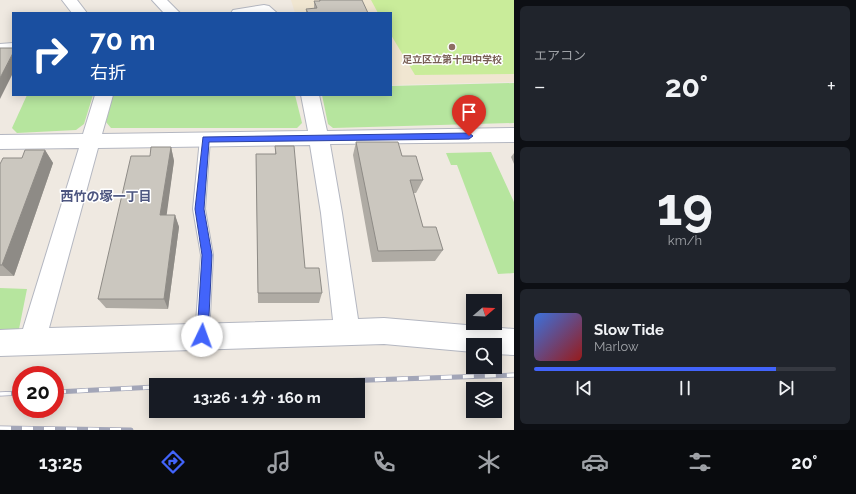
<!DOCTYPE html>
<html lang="ja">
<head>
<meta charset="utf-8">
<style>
	body { margin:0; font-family:Raleway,"Noto Sans JP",sans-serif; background:#20242c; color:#f1f3f6; height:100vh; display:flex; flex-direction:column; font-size:15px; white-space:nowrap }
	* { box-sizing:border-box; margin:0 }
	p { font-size:13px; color:#9ea1a6 }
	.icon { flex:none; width:22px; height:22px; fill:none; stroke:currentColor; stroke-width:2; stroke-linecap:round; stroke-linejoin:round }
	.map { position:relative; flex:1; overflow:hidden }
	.details { display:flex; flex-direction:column; gap:6px; padding:6px; background:#0d0f14; width:342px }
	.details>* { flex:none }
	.hud { position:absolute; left:12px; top:12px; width:380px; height:84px; border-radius:0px; box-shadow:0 2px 10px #0003; background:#1a4fa0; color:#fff; overflow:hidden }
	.needle { width:26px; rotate:71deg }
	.buttons { position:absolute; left:466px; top:294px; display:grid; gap:8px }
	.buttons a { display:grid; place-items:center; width:36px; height:36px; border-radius:0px; background:#171b24; box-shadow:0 2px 10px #0003; font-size:20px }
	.speed { position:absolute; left:12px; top:366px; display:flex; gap:8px; font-size:20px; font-weight:700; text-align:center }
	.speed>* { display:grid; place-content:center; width:52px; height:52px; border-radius:50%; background:#171b24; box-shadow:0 2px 10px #0003; line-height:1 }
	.speed .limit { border:6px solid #d22; background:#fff; color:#111 }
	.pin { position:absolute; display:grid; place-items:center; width:34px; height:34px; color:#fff; margin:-41px -17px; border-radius:50% 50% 50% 0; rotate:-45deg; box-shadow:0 0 4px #0007 }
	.pin .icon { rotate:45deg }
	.me { position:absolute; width:44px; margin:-22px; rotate:3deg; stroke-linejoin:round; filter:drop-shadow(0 0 3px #0008) }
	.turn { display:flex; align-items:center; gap:14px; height:84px; padding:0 12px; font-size:18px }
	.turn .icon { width:52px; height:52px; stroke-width:2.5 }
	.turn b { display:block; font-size:28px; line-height:34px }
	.big { font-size:30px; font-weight:700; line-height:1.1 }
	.details .widget { flex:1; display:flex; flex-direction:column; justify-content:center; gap:6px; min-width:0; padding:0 14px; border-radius:6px; background:#20242c }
	.details .dial { align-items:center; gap:0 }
	.dial b { font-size:52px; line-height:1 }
	.song { display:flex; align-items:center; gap:12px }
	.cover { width:48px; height:48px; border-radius:6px; background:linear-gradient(135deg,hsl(220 70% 55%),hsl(0 70% 35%)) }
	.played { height:4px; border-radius:2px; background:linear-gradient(90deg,#4264fb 80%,#363941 80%) }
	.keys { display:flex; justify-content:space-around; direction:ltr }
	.heat { display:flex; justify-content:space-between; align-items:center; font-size:22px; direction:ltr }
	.trip { position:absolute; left:149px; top:378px; width:216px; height:40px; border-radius:0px; background:#171b24; box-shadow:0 2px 10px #0003; font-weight:700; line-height:40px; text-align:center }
	.menu { display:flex; height:64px; justify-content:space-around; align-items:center; background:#090b0e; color:#9ea1a6 }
	.menu .icon { width:28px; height:28px }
	.menu .selected { color:#4264fb }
	.menu b { font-size:18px; color:#f1f3f6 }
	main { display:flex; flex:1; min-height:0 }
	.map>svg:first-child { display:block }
	.education { fill:#f0e6d1 }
	.green { fill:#b6e59e }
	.pitch { fill:#c9ec9a }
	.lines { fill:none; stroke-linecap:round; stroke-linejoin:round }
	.lane-casing { stroke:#b4b7c1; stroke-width:2 }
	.street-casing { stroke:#b4b7c1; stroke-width:2 }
	.lane { fill:#fff; fill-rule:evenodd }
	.street { fill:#fff; fill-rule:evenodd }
	.rail-casing { stroke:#a3a6b8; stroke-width:5 }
	.rail { stroke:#fff; stroke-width:3.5; stroke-dasharray:11; stroke-linecap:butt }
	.wall { fill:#afaba4 }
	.shaded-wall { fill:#8e8b86 }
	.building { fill:#cbc7bf; stroke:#8e8b86 }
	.route { fill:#4264fb; stroke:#2b41a3 }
	.education-dot { fill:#8d6e63; stroke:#fff; stroke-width:1.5 }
	.labels { text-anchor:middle; stroke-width:3; stroke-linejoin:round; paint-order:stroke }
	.far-education-label { font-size:10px; font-weight:bold; fill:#785e54; stroke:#fff }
	.neighbourhood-label { font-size:13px; font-weight:bold; fill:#4d5680; stroke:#fff }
</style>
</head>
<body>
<main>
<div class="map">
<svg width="514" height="430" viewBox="0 0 514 430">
	<rect width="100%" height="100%" fill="#efe9e1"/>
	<!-- education -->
	<path class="education" d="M 291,0 L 514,0 L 514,82 L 391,85 L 391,13 L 295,13 Z"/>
	<!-- green -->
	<path class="green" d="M 514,83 L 514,123 L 333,128 L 328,124 L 322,95 L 391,95 L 391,86 Z
		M 27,95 L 93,95 L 84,124 L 76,130 L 17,133 L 12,128 Z
		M 113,95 L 295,95 L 302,123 L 297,128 L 111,128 L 106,122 Z
		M 491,152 L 514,202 L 514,273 L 498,274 L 457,165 L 451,165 L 446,153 Z
		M 0,288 L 27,289 L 19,329 L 0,330 Z"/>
	<!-- pitch -->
	<path class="pitch" d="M 371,0 L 514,0 L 514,74 L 415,75 L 391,35 L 391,13 L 378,13 Z"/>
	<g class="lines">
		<defs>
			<path id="lane" d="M 205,135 L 210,139 L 205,209 L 213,255 L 209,336 L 207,341 L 202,343 L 197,341 L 195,336 L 201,255 L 193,209 L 200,139 Z"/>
			<path id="street" d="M 62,0 L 77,0 L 87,13 L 72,13 Z
				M 152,0 L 167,0 L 180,13 L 164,13 Z
				M 264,5 L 269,6 L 277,13 L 231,13 L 233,10 Z
				M 13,43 L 13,53 L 0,54 L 0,44 Z
				M 95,95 L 113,95 L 102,134 L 308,131 L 301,95 L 319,95 L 327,131 L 514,128 L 514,142 L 330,144 L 342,213 L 358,319 L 384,318 L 514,329 L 514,355 L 495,354 L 495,345 L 473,345 L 473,352 L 384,344 L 0,356 L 0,330 L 23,329 L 79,148 L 0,149 L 0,135 L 83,134 ZM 310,145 L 321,213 L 333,320 L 49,328 L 98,148 Z"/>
		</defs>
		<!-- lane casing -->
		<use href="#lane" class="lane-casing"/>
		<!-- street casing -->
		<use href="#street" class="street-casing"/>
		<!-- lane -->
		<use href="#lane" class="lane"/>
		<!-- street -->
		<use href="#street" class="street"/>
		<defs>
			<path id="rail" d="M 221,385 L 514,375
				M 55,392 L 156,387
				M 0,394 L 21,393
				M 0,428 L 131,430"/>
		</defs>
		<!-- rail casing -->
		<use href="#rail" class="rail-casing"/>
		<!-- rail -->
		<use href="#rail" class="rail"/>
	</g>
	<!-- wall -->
	<path class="wall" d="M 319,0 L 368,13 L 306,13 L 306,9 L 314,9 L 314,1 L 319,1 Z
		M 356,142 L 402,156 L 423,180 L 416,193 L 413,193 L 423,227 L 443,250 L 435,261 L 372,262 L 353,155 Z
		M 275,146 L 305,268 L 322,293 L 319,303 L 258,303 L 256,154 L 275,154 Z
		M 171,147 L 174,161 L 166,215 L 175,215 L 179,227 L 168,309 L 106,308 L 98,299 L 150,156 Z
		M 45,150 L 53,163 L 14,276 L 0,276 L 0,164 L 22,158 Z
		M 514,153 L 514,164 L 511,157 Z"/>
	<!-- shaded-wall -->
	<path class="shaded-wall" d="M 13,53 L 13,73 L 0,99 L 0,78 Z
		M 171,147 L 174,161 L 165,227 L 160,215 Z
		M 45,150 L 53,163 L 14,276 L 2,265 Z
		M 175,215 L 179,227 L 168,309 L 164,299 Z"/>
	<!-- building -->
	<path class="building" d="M 320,0 L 362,0 L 368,13 L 308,13 L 306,9 L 317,8 L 314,1 L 320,1 Z
		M 0,48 L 13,48 L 13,53 L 0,78 Z
		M 356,142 L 398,142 L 402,156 L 416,156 L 423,180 L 410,180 L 423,227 L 436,227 L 443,250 L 378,251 Z
		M 275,146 L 294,146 L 305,268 L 319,268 L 322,293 L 258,293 L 256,154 L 276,154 Z
		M 151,147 L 171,147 L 160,215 L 175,215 L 164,299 L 98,299 L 131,156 L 150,156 Z
		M 25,150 L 45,150 L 2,265 L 0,265 L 0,164 L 3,158 L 22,158 Z"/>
	<!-- route -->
	<path class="route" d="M 469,133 L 473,136 L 469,139 L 209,142 L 204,209 L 212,255 L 208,336 L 206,340 L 202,342 L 199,340 L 197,336 L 202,255 L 195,209 L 203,137 Z"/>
	<!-- markers -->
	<circle class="education-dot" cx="452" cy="47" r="4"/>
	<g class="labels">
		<!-- far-education labels -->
		<g class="far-education-label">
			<text x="452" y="63">足立区立第十四中学校</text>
		</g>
		<!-- neighbourhood labels -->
		<g class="neighbourhood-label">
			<text x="106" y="201">西竹の塚一丁目</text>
		</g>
	</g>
</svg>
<div class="buttons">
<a><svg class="needle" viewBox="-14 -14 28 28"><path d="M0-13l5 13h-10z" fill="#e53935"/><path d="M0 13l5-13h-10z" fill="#9ea1a6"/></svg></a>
<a><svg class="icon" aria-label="search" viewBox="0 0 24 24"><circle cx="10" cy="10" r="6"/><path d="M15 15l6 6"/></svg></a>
<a><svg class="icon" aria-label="layers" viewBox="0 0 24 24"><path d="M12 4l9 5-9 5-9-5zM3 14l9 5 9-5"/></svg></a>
</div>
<div class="speed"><div class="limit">20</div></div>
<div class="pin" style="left:469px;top:136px;background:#d93025"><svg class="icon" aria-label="arrive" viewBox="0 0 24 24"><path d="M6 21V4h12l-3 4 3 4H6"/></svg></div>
<svg class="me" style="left:202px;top:336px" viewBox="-20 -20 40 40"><circle r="19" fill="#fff"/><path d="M0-13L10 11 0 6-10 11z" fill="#4264fb"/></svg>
<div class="trip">13:26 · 1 分 · 160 m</div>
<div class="hud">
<div class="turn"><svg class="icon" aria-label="right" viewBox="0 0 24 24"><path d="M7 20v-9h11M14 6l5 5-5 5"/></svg><div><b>70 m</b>右折</div></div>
</div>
</div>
<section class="details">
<div class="widget"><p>エアコン</p>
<div class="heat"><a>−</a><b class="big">20°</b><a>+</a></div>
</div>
<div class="widget dial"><b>19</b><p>km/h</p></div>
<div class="widget">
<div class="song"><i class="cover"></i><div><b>Slow Tide</b><p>Marlow</p></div></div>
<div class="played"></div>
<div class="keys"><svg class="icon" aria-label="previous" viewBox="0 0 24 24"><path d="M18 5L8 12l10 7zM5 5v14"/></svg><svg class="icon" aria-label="pause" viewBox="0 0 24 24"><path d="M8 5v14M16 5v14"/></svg><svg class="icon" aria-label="next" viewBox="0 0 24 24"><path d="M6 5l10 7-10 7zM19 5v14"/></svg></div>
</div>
</section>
</main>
<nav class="menu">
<b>13:25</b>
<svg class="icon selected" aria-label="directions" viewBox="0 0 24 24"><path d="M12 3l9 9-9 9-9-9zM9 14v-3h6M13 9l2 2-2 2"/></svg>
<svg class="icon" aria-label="music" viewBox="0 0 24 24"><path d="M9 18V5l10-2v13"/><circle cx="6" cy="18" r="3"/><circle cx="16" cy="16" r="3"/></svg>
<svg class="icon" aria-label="phone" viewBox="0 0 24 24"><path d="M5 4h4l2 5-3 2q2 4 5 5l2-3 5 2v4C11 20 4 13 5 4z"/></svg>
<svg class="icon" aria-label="climate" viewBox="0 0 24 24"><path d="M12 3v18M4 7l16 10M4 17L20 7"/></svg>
<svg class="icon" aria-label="car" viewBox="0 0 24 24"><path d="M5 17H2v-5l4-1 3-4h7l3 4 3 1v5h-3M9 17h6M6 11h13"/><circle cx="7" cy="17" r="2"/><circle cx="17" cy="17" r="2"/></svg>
<svg class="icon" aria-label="filters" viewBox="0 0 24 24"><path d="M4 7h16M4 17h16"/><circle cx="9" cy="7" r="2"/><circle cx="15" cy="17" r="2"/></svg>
<b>20°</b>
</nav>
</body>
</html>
